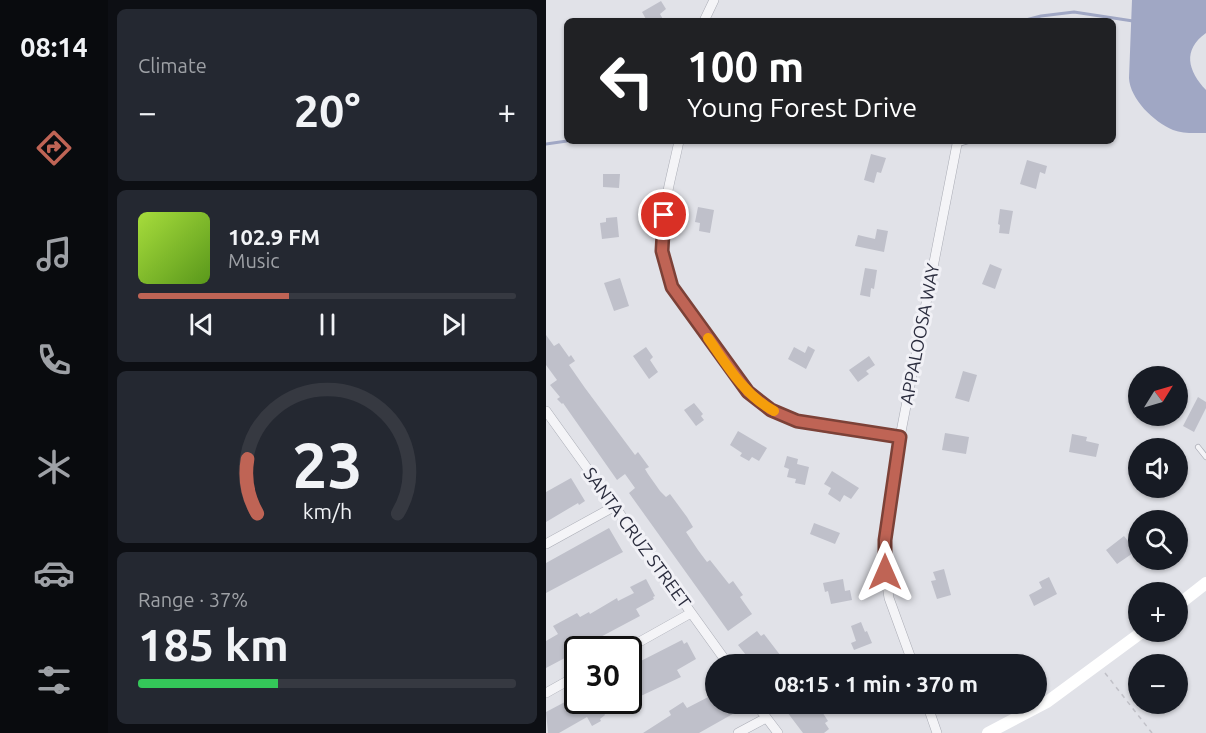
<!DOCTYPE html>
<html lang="en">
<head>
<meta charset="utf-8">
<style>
	body { margin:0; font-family:Ubuntu,sans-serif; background:#242831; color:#f1f3f6; height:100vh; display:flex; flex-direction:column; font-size:22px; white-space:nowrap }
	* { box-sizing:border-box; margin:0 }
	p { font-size:20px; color:#9ea1a6 }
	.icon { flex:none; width:33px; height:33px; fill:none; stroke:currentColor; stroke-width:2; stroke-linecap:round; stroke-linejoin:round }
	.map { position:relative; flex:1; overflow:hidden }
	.drawer { display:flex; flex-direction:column; gap:9px; padding:9px; background:#0d0f14; width:438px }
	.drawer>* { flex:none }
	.banner { position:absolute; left:18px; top:18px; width:552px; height:126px; border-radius:9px; box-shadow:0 2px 4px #0004; background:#202124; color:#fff; overflow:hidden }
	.needle { width:39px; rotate:53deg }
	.controls { position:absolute; left:582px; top:366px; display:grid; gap:12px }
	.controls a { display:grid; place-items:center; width:60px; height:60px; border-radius:50%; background:#171b24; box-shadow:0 2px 4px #0004; font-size:30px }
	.speed { position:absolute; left:18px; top:636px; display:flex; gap:12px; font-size:30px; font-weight:700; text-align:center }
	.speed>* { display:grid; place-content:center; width:78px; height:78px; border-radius:50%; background:#171b24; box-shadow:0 2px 4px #0004; line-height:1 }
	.speed .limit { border:3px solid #111; border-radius:9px; background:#fff; color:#111 }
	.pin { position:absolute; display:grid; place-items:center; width:51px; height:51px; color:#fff; margin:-26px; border:3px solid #fff; border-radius:50%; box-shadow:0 2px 6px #0007 }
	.me { position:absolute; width:66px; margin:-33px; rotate:0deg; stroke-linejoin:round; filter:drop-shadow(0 0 4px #0008) }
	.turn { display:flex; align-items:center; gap:21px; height:126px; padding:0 24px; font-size:27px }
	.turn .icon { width:78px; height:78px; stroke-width:2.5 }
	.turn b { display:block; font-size:42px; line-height:51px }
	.big { font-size:45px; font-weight:600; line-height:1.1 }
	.drawer .widget { flex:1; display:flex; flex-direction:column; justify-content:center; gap:9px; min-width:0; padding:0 21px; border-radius:9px; background:#242831 }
	.drawer .dial { align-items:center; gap:0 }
	.dial svg { height:156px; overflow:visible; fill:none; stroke:#363941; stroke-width:7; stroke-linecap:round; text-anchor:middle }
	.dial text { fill:#f1f3f6; stroke:none }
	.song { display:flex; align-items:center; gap:18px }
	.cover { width:72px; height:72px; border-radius:9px; background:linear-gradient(135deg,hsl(80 70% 55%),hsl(90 70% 35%)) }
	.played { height:6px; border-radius:3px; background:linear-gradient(90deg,#bf6455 40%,#363941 40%) }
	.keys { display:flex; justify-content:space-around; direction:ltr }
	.heat { display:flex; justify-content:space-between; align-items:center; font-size:33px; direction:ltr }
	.charge { height:9px; border-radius:4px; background:linear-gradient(90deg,#34c759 37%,#363941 0) }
	.trip { position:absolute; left:159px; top:654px; width:342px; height:60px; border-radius:30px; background:#171b24; box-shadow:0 2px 4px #0004; font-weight:600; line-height:60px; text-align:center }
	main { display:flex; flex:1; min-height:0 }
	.tab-bar { display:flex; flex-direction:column; width:108px; justify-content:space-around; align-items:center; background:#090b0e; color:#9ea1a6 }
	.tab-bar .icon { width:42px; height:42px }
	.tab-bar .selected { color:#bf6455 }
	.tab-bar b { font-size:27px; color:#f1f3f6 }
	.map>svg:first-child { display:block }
	.water { fill:#a0a7c4 }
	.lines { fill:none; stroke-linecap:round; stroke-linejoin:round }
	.stream { stroke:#a0a7c4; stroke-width:3 }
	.building { fill:#bfc0ca }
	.lane-casing { stroke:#aaacb5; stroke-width:6 }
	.street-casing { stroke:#aaacb5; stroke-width:10 }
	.path { stroke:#c0c0c7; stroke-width:1.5; stroke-dasharray:4.5 4.5; stroke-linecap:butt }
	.lane { stroke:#f4f4f7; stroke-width:4.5 }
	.street { stroke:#f4f4f7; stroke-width:9 }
	.secondary { stroke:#fff; stroke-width:12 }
	.route-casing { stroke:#7c4137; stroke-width:15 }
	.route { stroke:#bf6455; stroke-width:10 }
	.slow { stroke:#f59e0b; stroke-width:10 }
	.labels { text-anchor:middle; stroke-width:6; stroke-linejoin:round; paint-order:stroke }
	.street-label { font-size:18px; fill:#2b2d3e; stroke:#f1f1f6 }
</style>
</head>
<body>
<main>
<nav class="tab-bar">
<b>08:14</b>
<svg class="icon selected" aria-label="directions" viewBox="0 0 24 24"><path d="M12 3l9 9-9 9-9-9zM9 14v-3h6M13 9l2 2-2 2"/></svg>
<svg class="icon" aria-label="music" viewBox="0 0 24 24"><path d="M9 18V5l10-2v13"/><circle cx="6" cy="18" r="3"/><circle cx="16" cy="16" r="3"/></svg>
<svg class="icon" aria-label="phone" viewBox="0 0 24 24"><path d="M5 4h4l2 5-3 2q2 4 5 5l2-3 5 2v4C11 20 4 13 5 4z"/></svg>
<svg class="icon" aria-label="climate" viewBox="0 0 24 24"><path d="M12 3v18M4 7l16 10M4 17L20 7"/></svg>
<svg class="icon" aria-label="car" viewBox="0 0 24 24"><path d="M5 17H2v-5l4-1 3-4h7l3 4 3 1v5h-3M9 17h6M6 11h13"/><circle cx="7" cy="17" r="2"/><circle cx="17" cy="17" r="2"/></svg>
<svg class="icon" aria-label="filters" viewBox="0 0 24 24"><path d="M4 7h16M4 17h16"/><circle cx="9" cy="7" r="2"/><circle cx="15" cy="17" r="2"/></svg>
</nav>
<section class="drawer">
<div class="widget"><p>Climate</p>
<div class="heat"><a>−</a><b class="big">20°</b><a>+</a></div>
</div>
<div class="widget">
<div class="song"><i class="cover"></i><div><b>102.9 FM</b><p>Music</p></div></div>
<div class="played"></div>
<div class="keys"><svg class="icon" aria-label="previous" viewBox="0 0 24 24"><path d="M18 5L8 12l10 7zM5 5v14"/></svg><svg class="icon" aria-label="pause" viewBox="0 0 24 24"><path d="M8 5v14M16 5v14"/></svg><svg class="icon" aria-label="next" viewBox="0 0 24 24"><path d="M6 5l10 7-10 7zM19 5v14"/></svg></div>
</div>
<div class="widget dial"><svg viewBox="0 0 100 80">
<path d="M14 69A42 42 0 1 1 86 69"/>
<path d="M14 69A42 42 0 0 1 9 41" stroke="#bf6455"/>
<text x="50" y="56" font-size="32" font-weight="700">23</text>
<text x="50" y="72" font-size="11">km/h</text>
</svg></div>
<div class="widget"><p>Range · 37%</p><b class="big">185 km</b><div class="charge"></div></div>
</section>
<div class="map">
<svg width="660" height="733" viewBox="0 0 660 733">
	<rect width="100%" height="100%" fill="#e1e2e8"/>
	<!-- water -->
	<path class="water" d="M 586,0 L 660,0 L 660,33 C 636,50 642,71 660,90 L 660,133 C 649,133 637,134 627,130 C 608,122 584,99 583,78 Z"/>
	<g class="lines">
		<!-- stream -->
		<path class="stream" d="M 476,21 L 495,16 L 528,12 L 587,21
			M 0,144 L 21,141"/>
	</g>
	<!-- building -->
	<path class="building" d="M 115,1 L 120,9 L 114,14 L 118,21 L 101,21 L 96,12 Z
		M 325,154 L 340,158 L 335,173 L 331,172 L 328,183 L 318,180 Z
		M 481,160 L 501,166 L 499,174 L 494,172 L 490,189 L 474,184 Z
		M 57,174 L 74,174 L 73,188 L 57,187 Z
		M 152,207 L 168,210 L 164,233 L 153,231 L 154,223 L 149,222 Z
		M 454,209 L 467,211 L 463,234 L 453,233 L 454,225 L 452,224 Z
		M 71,217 L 73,237 L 56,239 L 54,223 L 60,222 L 60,218 Z
		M 331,229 L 342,231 L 338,252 L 309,246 L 312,235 L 329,239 Z
		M 444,264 L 456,269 L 449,289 L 436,284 Z
		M 319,268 L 331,270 L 328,289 L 325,288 L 324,297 L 314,295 Z
		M 74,278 L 83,306 L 68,311 L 58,283 Z
		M 0,335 L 8,346 L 13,343 L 23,357 L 25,355 L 29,361 L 23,365 L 39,388 L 89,455 L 92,452 L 103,467 L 99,469 L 102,474 L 114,491 L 120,497 L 124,494 L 141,517 L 147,527 L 140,532 L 152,550 L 161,562 L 164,560 L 183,584 L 187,581 L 197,595 L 194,597 L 206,614 L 182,631 L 83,493 L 89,488 L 79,474 L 71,480 L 17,403 L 16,404 L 11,399 L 14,397 L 4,385 L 11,380 L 0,365 Z
		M 262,346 L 269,350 L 260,369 L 242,359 L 248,347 L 259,353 Z
		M 100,347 L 107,357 L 104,360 L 112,372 L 103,379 L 87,356 Z
		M 323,356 L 329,365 L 320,371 L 323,374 L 312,382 L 303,370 Z
		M 417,371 L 431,375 L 423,402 L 409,398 Z
		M 652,397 L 660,402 L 660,408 L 648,432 L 637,426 Z
		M 148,403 L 157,414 L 155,416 L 158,420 L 150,426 L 138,410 Z
		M 192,431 L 221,448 L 213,461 L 206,457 L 203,461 L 194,456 L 196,453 L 184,445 Z
		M 399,433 L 423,437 L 420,454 L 396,450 Z
		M 526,434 L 541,437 L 540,441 L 553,444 L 550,457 L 523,452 Z
		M 241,456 L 252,459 L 251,464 L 263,467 L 259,485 L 249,483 L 250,479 L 241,477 L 243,469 L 238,467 Z
		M 286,471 L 313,488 L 305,499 L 298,495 L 294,502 L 282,494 L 285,488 L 278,484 Z
		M 25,478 L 39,501 L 33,505 L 32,503 L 0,522 L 0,492 Z
		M 268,523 L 294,533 L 289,544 L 264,534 Z
		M 63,528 L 77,552 L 0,593 L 0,563 Z
		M 578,536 L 590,551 L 571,564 L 560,550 Z
		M 398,569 L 405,595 L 391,599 L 385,581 L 390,580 L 387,572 Z
		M 503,577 L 511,594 L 488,606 L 483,595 L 496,588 L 493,582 Z
		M 100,579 L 109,596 L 107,597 L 108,599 L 90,609 L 94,616 L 47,641 L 48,643 L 38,650 L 32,650 L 32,651 L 0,668 L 0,641 L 12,634 L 7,626 L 31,613 L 34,617 L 43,612 L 44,614 L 71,598 L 72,601 L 88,593 L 84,587 Z
		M 297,579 L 299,591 L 304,590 L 306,600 L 285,604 L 282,591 L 279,592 L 277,583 Z
		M 315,622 L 319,632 L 321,631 L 326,643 L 308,650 L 305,643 L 310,641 L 305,626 Z
		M 211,631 L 215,636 L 218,634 L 241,664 L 207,664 L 192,645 Z
		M 136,640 L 138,644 L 141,642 L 150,659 L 131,670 L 135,677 L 82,702 L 82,672 L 86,670 L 85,666 Z
		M 170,693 L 170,704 L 187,704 L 192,711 L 153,733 L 97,733 L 125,715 L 123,711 L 137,702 L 141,708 Z
		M 32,695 L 32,700 L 73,700 L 65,705 L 67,708 L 58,713 L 59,715 L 54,719 L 55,721 L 46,726 L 41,717 L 13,733 L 2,733 L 0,712 Z
		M 235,704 L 271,704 L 282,721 L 279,723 L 283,729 L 278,733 L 257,733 Z"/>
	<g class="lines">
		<defs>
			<path id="lane" d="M 411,144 L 422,141
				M 652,447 L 660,457"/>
			<path id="street" d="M 158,21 L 168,0
				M 133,141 C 124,186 104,241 125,285 C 137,309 157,331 172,353 C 191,378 207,402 237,416 C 269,430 319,432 354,437
				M 0,411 L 182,664
				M 0,544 L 69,506
				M 79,650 L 145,613
				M 367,664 L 343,598 L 339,572 L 339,540 L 354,437 L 411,144
				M 0,693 L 32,675
				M 210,704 L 232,733
				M 381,704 L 391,733
				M 192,733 L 220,718"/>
		</defs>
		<!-- lane casing -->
		<use href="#lane" class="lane-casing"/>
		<!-- street casing -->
		<use href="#street" class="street-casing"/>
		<!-- path -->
		<path class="path" d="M 559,673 L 606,733"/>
		<!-- lane -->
		<use href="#lane" class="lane"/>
		<!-- street -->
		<use href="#street" class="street"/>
		<!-- secondary -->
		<path class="secondary" d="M 632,605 L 660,583
			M 442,733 L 501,702 L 596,632"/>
	</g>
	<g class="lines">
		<defs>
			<path id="route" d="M 118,215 L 116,251 L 126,287 L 202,392 L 225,410 L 251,421 L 354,437 L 339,540 L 339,572"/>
		</defs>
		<!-- route casing -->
		<use href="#route" class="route-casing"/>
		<!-- route -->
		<use href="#route" class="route"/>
		<!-- slow -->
		<path class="slow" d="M 162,338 C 181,365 198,395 228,411"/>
	</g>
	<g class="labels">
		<!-- street labels -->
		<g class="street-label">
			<text transform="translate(374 334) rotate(-79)" y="6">APPALOOSA WAY</text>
			<text transform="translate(91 538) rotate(54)" y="6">SANTA CRUZ STREET</text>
		</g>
	</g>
</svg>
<div class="controls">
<a><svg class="needle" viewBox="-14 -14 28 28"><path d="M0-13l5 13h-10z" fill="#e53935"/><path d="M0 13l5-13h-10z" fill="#9ea1a6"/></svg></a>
<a><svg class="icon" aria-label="sound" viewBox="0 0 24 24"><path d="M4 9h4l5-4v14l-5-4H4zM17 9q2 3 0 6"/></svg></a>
<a><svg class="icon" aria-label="search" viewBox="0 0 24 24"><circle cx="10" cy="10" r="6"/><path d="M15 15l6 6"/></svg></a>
<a>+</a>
<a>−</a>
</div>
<div class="speed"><div class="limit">30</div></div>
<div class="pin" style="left:118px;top:215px;background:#d93025"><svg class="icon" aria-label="arrive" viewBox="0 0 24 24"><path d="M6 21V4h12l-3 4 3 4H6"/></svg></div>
<svg class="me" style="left:339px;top:572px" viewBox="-20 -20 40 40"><path d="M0-17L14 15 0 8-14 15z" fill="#bf6455" stroke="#fff" stroke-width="4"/></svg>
<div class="trip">08:15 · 1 min · 370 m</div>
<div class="banner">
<div class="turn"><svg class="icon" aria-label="left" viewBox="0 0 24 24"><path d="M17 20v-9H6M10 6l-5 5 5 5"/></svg><div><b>100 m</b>Young Forest Drive</div></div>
</div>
</div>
</main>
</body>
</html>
